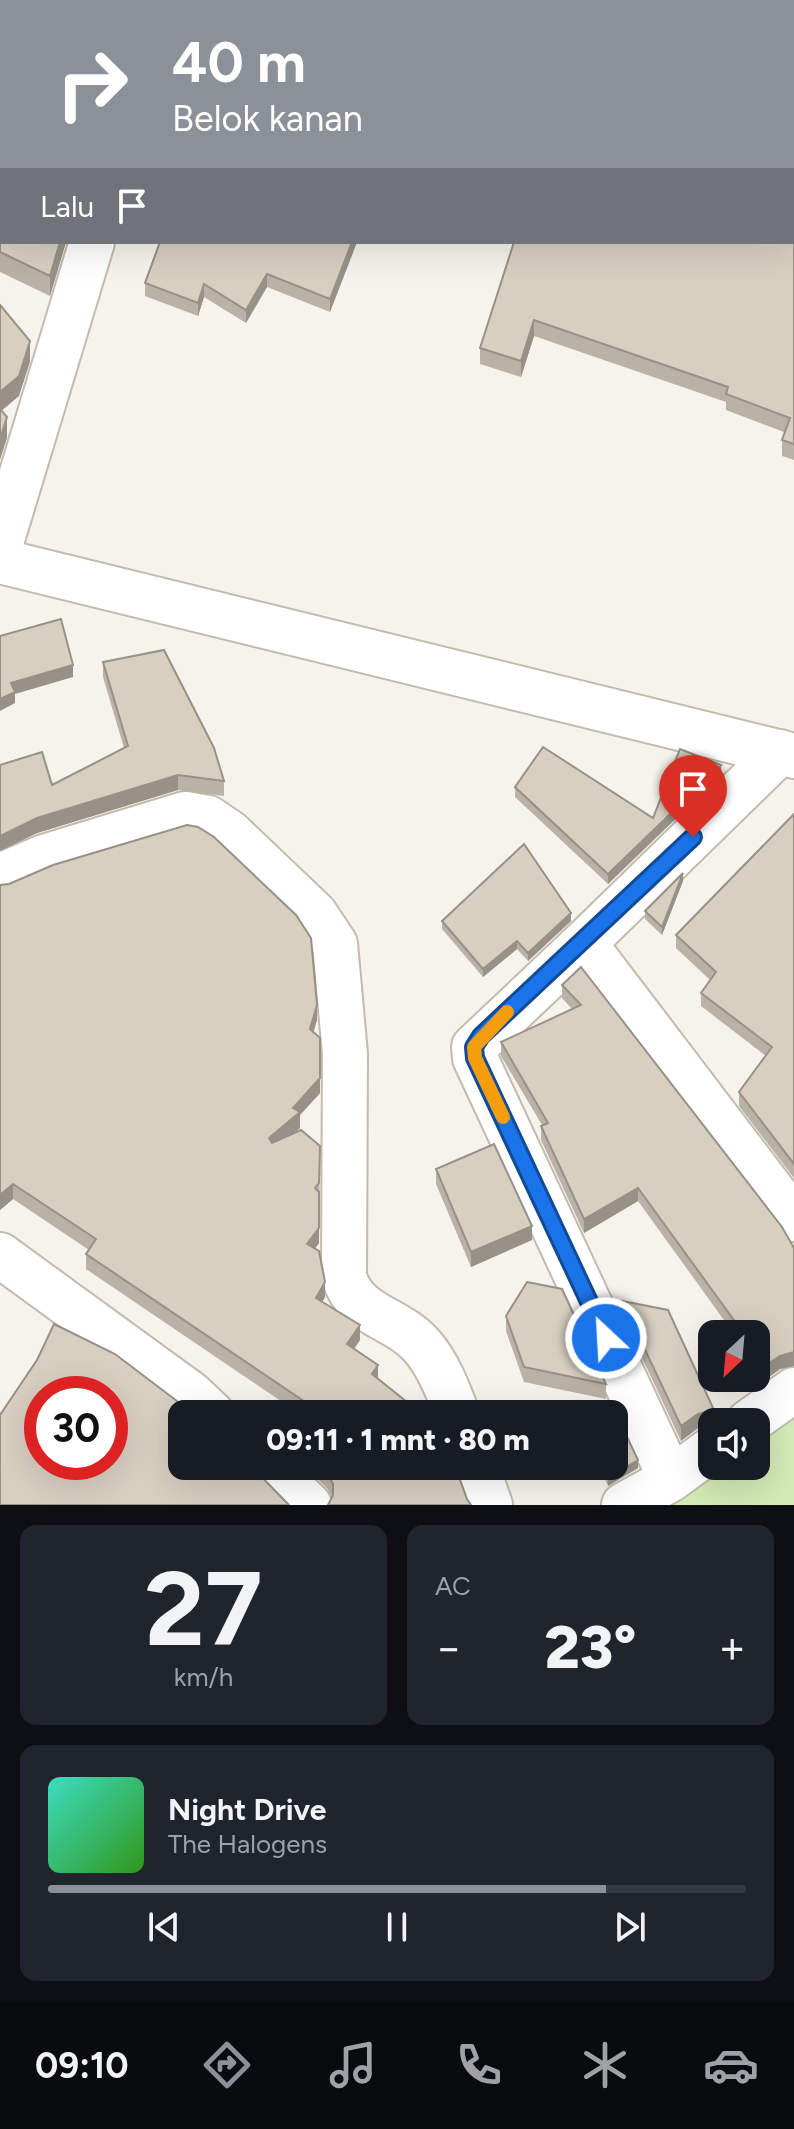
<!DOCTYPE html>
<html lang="id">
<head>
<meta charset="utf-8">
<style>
	body { margin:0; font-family:Figtree,sans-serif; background:#20242c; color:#f1f3f6; height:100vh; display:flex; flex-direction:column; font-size:30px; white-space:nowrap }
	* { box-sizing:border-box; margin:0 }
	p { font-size:26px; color:#9ea1a6 }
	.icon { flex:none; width:44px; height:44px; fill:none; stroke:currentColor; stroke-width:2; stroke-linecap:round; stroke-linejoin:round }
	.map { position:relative; height:1505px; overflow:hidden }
	.sheet { display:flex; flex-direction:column; gap:20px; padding:20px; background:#0d0f14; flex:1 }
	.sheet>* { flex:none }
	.banner { position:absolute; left:0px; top:0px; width:794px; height:244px; box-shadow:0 8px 32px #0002; background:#8c9099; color:#fff; overflow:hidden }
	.needle { width:52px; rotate:206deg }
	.controls { position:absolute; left:698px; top:1320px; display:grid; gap:16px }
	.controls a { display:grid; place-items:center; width:72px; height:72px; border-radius:16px; background:#171b24; box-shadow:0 8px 32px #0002; font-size:40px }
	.speed { position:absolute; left:24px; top:1376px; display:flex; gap:16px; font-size:40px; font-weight:700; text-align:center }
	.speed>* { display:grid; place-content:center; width:104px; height:104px; border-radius:50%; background:#171b24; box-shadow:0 8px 32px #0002; line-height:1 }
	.speed .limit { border:12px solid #d22; background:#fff; color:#111 }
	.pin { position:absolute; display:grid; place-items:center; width:68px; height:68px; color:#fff; margin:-82px -34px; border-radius:50% 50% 50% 0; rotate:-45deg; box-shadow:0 0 8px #0007 }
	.pin .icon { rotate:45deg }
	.me { position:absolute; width:88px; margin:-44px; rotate:335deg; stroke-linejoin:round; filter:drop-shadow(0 0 6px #0008) }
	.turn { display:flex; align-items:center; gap:28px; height:168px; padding:0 40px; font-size:36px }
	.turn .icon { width:104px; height:104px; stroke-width:2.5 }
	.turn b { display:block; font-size:56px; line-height:68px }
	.then { display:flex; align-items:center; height:76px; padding:0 40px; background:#0003; gap:16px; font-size:30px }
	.big { font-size:60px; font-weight:800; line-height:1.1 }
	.sheet .card { flex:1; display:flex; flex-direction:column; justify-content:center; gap:12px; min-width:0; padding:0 28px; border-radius:16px; background:#20242c }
	.sheet .dial { align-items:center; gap:0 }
	.dial b { font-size:104px; line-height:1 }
	.song { display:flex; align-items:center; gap:24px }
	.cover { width:96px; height:96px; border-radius:12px; background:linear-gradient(135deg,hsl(170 70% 55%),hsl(110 70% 35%)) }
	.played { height:8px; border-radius:4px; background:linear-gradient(90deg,#8c9099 80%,#363941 80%) }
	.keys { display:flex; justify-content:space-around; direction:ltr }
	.heat { display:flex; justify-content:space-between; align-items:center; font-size:44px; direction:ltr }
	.sheet .tiles { flex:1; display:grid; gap:20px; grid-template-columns:1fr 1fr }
	.card:last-child { grid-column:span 2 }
	.trip { position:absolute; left:168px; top:1400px; width:460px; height:80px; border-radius:16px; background:#171b24; box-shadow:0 8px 32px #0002; font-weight:800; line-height:80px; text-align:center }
	.tab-bar { display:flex; height:128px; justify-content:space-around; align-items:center; background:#090b0e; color:#9ea1a6 }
	.tab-bar .icon { width:56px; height:56px }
	.tab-bar .on { color:#8c9099 }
	.tab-bar b { font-size:36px; color:#f1f3f6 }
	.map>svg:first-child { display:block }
	.green { fill:#d2eab5 }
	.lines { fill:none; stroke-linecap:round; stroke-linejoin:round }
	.street-casing { stroke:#c2bbae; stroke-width:48 }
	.primary-casing { stroke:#e6c16a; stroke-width:48 }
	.street { stroke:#fff; stroke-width:44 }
	.primary { stroke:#ffe39c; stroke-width:44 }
	.wall { fill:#bab2a6 }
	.shaded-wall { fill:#979187 }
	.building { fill:#d8cfc1; stroke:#979187; stroke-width:2; fill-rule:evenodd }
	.route-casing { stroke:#114b97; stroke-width:20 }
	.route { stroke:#1a73e8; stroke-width:14 }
	.slow { stroke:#f59e0b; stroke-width:14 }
</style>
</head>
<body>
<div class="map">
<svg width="794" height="1505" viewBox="0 0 794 1505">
	<rect width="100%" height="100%" fill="#f6f3ec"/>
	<!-- green -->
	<path class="green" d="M 794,1414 L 794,1505 L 669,1505 L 722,1466 L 756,1466 L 756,1442 Z"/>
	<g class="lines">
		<defs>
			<path id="street" d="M 165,2 L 165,0
				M 651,2 L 652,0
				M 0,546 L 92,242
				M 0,561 L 794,756
				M 0,876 L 44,857 L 185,814 L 208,818 L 230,833 L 315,914 L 335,944 L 345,1054 L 344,1277 C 356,1317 397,1317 422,1346 C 438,1364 449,1392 457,1414
				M 584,943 L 780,752
				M 0,1255 L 191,1394 L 212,1414
				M 749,1422 L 794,1390
				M 268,1466 L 309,1505
				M 476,1466 L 490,1505
				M 671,1479 L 475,1058 L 474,1047 L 584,943 L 794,1219
				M 624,1505 L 671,1479 L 712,1449"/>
			<path id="primary" d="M 516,0 L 523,2
				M 792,78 L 794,79"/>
		</defs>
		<!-- street casing -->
		<use href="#street" class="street-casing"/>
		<!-- primary casing -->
		<use href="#primary" class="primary-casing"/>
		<!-- street -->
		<use href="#street" class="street"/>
		<!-- primary -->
		<use href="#primary" class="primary"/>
	</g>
	<!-- wall -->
	<path class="wall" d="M 0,0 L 2,242 L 66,242 L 50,296 L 0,272 Z
		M 794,142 L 794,460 L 782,456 L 782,440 L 784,432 L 726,410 L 726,402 L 534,336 L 521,377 L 480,364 L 480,348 Z
		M 357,242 L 330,312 L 267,287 L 246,323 L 204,297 L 198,316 L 145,296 L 145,283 Z
		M 103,662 L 224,781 L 224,796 L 178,790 L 37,833 L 0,851 L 0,765 L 52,785 L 124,748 L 103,677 Z
		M 721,775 L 608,884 L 515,797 L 515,787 L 653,818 Z
		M 794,814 L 794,1178 L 739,1106 L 739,1092 L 766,1056 L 701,1006 L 701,993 L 710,980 L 676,948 L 676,935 Z
		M 683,881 L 662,935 L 645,919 L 645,911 Z
		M 0,885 L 317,1020 L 313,1032 L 320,1093 L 300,1115 L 300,1128 L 293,1133 L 320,1146 L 319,1243 L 315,1249 L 325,1297 L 322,1302 L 360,1340 L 354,1349 L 378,1378 L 422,1414 L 300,1414 L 86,1269 L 86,1254 L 89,1250 L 13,1199 L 0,1210 Z
		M 442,921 L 571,921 L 528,961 L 517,949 L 483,977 L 442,929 Z
		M 562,985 L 794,1248 L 794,1366 L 780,1369 L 766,1379 L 756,1364 L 756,1334 L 734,1334 L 638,1201 L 584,1233 L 541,1140 L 541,1126 L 542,1125 L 501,1056 L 501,1042 L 572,1009 L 562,998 Z
		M 436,1169 L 532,1240 L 471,1267 L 436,1184 Z
		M 622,1301 L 714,1422 L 712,1422 L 712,1425 L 698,1428 L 681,1441 L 622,1315 Z
		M 506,1316 L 606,1384 L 606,1399 L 524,1382 L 506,1331 Z
		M 304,1466 L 455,1466 L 332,1497 L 327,1488 Z
		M 599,1466 L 614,1466 L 638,1468 L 608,1486 Z"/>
	<!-- shaded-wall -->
	<path class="shaded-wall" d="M 60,242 L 66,242 L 50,296 L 50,276 Z
		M 352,242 L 357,242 L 330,312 L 330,299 Z
		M 267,274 L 267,287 L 246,323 L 246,310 Z
		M 204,284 L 204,297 L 198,316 L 198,303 Z
		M 534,320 L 534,336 L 521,377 L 521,361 Z
		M 30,341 L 30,362 L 19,396 L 0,412 L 0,392 Z
		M 7,417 L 7,438 L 0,460 L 0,439 Z
		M 73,665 L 73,677 L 15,694 L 15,703 L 0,711 L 0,699 L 11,683 Z
		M 721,765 L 721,775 L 608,884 L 608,874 Z
		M 178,775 L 178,790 L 37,833 L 0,851 L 0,836 L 37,818 Z
		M 683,873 L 683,881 L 662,935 L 662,927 Z
		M 571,913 L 571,921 L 528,961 L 528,953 Z
		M 517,941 L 517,949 L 483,977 L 483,969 Z
		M 317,1005 L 317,1020 L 310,1044 L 310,1029 Z
		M 320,1078 L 320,1093 L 300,1115 L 300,1128 L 269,1153 L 269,1138 L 293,1108 Z
		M 13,1184 L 13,1199 L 0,1210 L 0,1195 Z
		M 638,1188 L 638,1201 L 584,1233 L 584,1219 Z
		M 532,1226 L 532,1240 L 471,1267 L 471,1252 Z
		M 319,1228 L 319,1243 L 307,1259 L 307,1244 Z
		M 325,1282 L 325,1297 L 316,1313 L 316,1298 Z
		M 360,1325 L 360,1340 L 347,1359 L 347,1344 Z
		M 794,1352 L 794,1366 L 780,1369 L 766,1379 L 766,1365 L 780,1356 Z
		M 378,1365 L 378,1380 L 372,1374 Z
		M 714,1410 L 714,1422 L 712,1422 L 712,1425 L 698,1428 L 681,1441 L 681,1426 L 698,1414 Z
		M 638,1460 L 638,1468 L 608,1486 L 608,1478 Z"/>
	<!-- building -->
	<path class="building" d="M 0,0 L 149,0 L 151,2 L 2,2 L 2,242 L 60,242 L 50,276 L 0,252 Z
		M 237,0 L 294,0 L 294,2 L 237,2 Z
		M 792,141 L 794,142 L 794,444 L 782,440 L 790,418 L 726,394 L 728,387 L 534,320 L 521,361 L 480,348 L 514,242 L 792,242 Z
		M 160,242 L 352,242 L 330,299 L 267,274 L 246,310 L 204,284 L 198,303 L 145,283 Z
		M 0,305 L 30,341 L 19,376 L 0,392 Z
		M 0,409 L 7,417 L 0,439 Z
		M 61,619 L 73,665 L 11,683 L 15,692 L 0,699 L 0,636 Z
		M 164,650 L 214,748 L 224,781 L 178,775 L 37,818 L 0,836 L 0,765 L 42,752 L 52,785 L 128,746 L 103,662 Z
		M 543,747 L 653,818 L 680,749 L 721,765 L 608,874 L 515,787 Z
		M 794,814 L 794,1164 L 739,1092 L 772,1047 L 701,993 L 716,972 L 676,935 Z
		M 187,825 L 198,827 L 214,837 L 296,915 L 311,938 L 317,1005 L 310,1029 L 320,1038 L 320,1078 L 293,1108 L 300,1112 L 269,1138 L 272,1143 L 301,1130 L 320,1146 L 319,1183 L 315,1188 L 319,1192 L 319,1228 L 307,1244 L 319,1251 L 325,1282 L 316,1298 L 360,1325 L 347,1344 L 378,1365 L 372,1374 L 422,1414 L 314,1414 L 317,1410 L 86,1254 L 96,1239 L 13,1184 L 0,1195 L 0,885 L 9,884 L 53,865 Z
		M 524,844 L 571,913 L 528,953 L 517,941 L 483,969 L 442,921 Z
		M 683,873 L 662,927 L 645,911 Z
		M 581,967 L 782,1227 L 794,1248 L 794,1352 L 780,1356 L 766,1365 L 756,1351 L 756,1334 L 744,1334 L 638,1188 L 584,1219 L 541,1126 L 548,1123 L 501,1042 L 581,1005 L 562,985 Z
		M 494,1144 L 532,1226 L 471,1252 L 436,1169 Z
		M 527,1282 L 562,1289 L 606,1384 L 524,1367 L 506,1316 Z
		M 622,1301 L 668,1310 L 714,1410 L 698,1414 L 681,1426 Z
		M 54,1324 L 115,1354 L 194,1414 L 182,1414 L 182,1466 L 251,1466 L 289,1505 L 0,1505 L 0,1415 L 37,1360 ZM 42,1394 L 110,1394 L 110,1462 L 42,1462 Z
		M 620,1422 L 638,1460 L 608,1478 L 603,1466 L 614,1466 L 614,1425 Z
		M 320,1466 L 455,1466 L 467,1499 L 471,1505 L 328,1505 L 333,1495 L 333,1484 L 327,1472 Z"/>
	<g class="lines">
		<defs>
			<path id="route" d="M 606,1338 L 475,1058 L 474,1047 L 481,1036 L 693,837"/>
		</defs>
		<!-- route casing -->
		<use href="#route" class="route-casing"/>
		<!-- route -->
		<use href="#route" class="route"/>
		<!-- slow -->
		<path class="slow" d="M 503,1117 L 475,1058 L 474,1047 L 507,1012"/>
	</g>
</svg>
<div class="controls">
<a><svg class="needle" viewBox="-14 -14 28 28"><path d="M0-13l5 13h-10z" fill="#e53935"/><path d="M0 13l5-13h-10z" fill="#9ea1a6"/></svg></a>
<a><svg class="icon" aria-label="sound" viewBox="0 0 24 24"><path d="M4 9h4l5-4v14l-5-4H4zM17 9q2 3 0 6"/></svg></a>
</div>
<div class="speed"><div class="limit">30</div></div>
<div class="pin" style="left:693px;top:837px;background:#d93025"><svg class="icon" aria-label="arrive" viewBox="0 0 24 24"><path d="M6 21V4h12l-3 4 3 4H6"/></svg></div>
<svg class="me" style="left:606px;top:1338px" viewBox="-20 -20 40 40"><circle r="17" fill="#1a73e8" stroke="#fff" stroke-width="3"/><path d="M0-11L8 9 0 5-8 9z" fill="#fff"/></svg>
<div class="trip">09:11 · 1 mnt · 80 m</div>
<div class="banner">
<div class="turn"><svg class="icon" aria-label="right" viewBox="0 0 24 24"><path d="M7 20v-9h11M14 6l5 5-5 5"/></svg><div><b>40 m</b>Belok kanan</div></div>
<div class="then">Lalu<svg class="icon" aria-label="arrive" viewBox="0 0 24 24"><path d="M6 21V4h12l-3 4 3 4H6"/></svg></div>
</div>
</div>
<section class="sheet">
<div class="tiles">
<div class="card dial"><b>27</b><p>km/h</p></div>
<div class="card"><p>AC</p>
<div class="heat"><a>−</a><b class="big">23°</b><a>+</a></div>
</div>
<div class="card">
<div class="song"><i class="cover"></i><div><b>Night Drive</b><p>The Halogens</p></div></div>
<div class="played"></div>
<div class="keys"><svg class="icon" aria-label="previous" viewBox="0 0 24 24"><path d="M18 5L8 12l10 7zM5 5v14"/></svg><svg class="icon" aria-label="pause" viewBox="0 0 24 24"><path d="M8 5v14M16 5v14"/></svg><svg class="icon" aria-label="next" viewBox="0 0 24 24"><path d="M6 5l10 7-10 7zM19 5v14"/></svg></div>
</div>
</div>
</section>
<nav class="tab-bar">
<b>09:10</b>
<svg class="icon on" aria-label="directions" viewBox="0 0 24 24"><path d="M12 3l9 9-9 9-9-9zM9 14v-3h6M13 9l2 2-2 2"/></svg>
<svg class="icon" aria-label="music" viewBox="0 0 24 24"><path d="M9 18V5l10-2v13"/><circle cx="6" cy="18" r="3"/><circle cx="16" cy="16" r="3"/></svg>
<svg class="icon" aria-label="phone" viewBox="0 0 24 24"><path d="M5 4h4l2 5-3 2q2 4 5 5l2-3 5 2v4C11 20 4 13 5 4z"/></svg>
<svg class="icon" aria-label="climate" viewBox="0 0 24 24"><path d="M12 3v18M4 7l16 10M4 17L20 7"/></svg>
<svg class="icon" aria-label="car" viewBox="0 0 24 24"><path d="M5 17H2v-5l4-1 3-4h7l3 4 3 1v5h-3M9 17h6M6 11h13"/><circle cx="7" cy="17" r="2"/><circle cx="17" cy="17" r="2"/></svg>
</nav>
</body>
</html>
